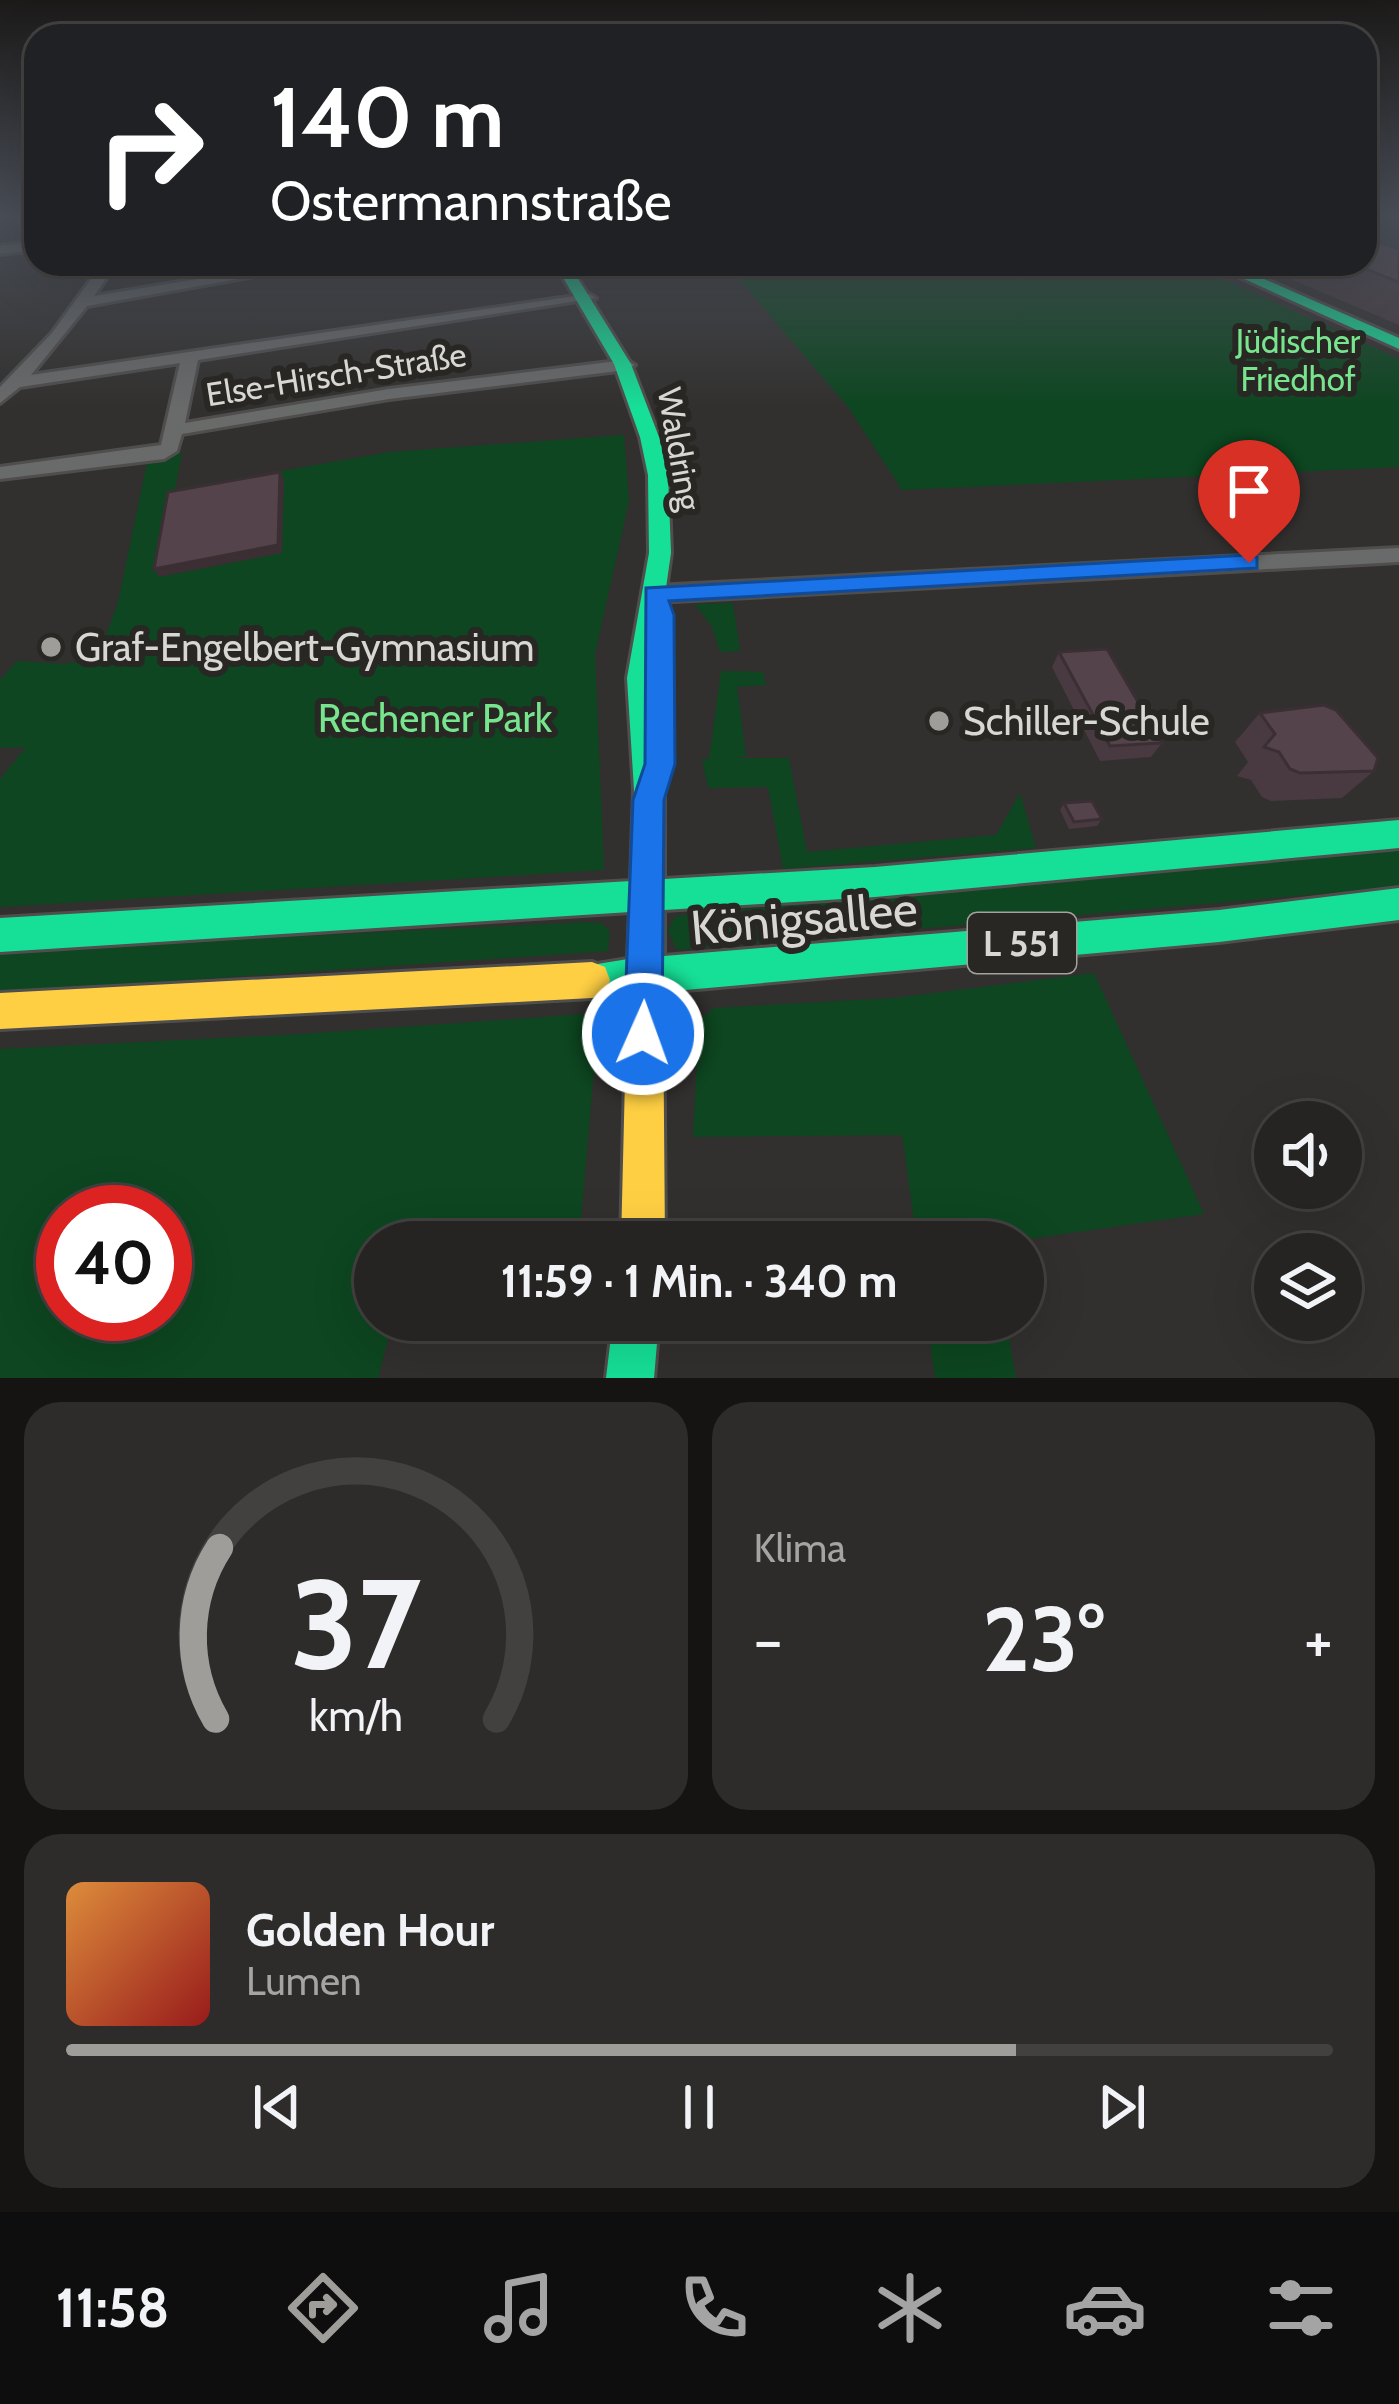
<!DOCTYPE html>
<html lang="de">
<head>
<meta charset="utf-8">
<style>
	body { margin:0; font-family:Cabin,sans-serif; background:#2e2c2a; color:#f1f3f6; height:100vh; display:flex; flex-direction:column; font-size:45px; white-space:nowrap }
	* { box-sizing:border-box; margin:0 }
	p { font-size:39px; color:#a4a4a5 }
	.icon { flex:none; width:66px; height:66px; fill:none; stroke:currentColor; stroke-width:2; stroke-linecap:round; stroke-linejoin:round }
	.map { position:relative; height:1378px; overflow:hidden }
	.sheet { display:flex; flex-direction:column; gap:24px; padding:24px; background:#151413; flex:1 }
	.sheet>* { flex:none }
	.hud { position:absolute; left:24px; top:24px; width:1353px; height:252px; border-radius:36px; box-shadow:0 12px 48px #0002,0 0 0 3px #424140; background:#202124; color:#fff; overflow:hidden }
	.controls { position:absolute; left:1254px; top:1101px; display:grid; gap:24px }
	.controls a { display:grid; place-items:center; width:108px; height:108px; border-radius:50%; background:#262422; box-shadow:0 12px 48px #0002,0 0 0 3px #424140; font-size:60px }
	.speed { position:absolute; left:36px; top:1185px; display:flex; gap:24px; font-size:60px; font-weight:700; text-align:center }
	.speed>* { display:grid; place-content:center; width:156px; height:156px; border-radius:50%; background:#262422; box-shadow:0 12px 48px #0002,0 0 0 3px #424140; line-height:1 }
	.speed .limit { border:18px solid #d22; background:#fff; color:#111 }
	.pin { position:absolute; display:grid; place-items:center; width:102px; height:102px; color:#fff; margin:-123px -51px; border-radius:50% 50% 50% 0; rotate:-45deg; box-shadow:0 0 12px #0007 }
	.pin .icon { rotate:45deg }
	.me { position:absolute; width:132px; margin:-66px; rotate:2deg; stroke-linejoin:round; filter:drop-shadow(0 0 9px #0008) }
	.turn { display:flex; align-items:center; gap:42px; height:252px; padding:0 48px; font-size:54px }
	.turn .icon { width:156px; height:156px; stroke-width:2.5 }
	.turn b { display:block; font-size:84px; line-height:102px }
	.big { font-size:90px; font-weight:800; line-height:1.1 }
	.sheet .tile { flex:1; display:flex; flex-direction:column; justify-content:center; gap:18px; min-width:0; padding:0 42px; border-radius:36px; background:#2e2c2a }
	.sheet .dial { align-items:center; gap:0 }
	.dial svg { height:312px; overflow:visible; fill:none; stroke:#424140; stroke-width:7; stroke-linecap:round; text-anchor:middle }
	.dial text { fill:#f1f3f6; stroke:none }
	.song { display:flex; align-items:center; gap:36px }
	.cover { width:144px; height:144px; border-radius:18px; background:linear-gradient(135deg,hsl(30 70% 55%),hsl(0 70% 35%)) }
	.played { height:12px; border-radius:6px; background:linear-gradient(90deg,#9e9d9a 75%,#424140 75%) }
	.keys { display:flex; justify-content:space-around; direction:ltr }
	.heat { display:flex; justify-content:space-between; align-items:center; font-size:66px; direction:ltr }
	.sheet .tiles { flex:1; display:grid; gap:24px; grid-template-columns:1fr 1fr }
	.tile:last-child { grid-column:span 2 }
	.trip { position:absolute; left:354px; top:1221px; width:690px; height:120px; border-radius:60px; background:#262422; box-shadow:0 12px 48px #0002,0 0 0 3px #424140; font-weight:800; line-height:120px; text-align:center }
	.tab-bar { display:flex; height:192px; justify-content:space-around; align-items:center; background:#0f0e0e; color:#a4a4a5 }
	.tab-bar .icon { width:84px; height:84px }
	.tab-bar .on { color:#9e9d9a }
	.tab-bar b { font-size:54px; color:#f1f3f6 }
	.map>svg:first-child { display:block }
	.green { fill:#0d4620; fill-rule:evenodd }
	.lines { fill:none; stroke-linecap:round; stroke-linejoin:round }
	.street-casing { stroke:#4f4e4d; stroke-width:6 }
	.fast-casing { stroke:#4f4e4d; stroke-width:6 }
	.slow-casing { stroke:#4f4e4d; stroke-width:6 }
	.street { fill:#696a6a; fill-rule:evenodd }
	.fast { fill:#16e098; fill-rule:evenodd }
	.slow { fill:#ffcf43; fill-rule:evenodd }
	.wall { fill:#483a40 }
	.shaded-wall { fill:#3b2f34 }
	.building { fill:#54434b; stroke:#3b2f34; stroke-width:3 }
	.route { fill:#1a73e8; stroke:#114b97; stroke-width:3 }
	.poi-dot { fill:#9e9d9a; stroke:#292723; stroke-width:4.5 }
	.labels { text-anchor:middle; stroke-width:12; stroke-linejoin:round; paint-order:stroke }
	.far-park-label { font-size:33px; fill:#77e58e; stroke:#292723 }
	.far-street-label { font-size:33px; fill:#d8d7d4; stroke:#292723 }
	.shield { fill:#292723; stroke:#a4a29f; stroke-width:3 }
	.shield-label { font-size:36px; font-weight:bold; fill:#d8d7d4 }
	.poi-label { font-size:39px; fill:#d8d7d4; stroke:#292723; text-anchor:start }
	.park-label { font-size:39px; fill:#77e58e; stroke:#292723 }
	.near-street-label { font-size:48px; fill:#d8d7d4; stroke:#292723 }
</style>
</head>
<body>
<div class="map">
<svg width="1399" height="1378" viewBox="0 0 1399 1378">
	<rect width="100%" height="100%" fill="#32302e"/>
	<!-- green -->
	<path class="green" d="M 726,264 L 1190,264 L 1399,359 L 1399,467 L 902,490 L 848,407 Z
		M 624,435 L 629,501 L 595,654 L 604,870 L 0,907 L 0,779 L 26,747 L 0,748 L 0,680 L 17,661 L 64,664 L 98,658 L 118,602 L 148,458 L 182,453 L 175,489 L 390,452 Z
		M 733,603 L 740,651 L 720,652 L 712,627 L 695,604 Z
		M 721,671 L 763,672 L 766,685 L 737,687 L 746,756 L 735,758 L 789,758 L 807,852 L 996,835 L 1020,793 L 1036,848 L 783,869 L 768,787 L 708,788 L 702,759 L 709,759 Z
		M 1399,845 L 1399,887 L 677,950 L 668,931 L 675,916 Z
		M 587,922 L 602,923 L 610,932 L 608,951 L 0,993 L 0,951 Z
		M 1094,973 L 1204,1214 L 1008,1242 L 917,1242 L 902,1135 L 693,1137 L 699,1021 L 713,1008 L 894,998 Z
		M 599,1013 L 579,1242 L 375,1242 L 375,1320 L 393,1320 L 378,1378 L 0,1378 L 0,1049 L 302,1034 ZM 63,1212 L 165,1212 L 165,1314 L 63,1314 Z
		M 927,1320 L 1006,1320 L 1016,1378 L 935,1378 Z"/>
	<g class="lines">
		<defs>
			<path id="street" d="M 36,242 L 36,250 L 0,254 L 0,246 Z
				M 102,264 L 116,264 L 94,296 L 289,264 L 322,264 L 87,306 L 31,375 L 589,294 L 596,298 L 198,360 L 185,423 L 389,389 L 626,360 L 635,365 L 626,370 L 389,399 L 182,434 L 177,451 L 164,459 L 0,479 L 0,467 L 161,445 L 180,363 L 20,387 L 0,403 L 0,387 L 52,333 Z
				M 1399,548 L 1399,562 L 655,602 L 643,594 L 655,586 Z"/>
			<path id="fast" d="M 555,264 L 569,264 L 631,364 L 659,437 L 668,475 L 671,553 L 653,678 L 664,790 L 664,879 L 875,867 L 1399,820 L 1399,848 L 875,897 L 664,910 L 664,956 L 1219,910 L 1399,888 L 1399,920 L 1219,942 L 663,992 L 658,1012 L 645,1017 L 632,1012 L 627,995 L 592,998 L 579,993 L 574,980 L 579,967 L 628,959 L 630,912 L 0,952 L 0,918 L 631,881 L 634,790 L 627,678 L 649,553 L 648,475 L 640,437 L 614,364 Z
				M 1211,264 L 1230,264 L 1399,338 L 1399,349 Z
				M 613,1320 L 659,1320 L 654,1378 L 606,1378 Z"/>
			<path id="slow" d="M 592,962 L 605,967 L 610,980 L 605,993 L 592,998 L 0,1029 L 0,993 Z
				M 645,981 L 658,986 L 663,999 L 665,1242 L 621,1242 L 627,999 L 632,986 Z"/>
		</defs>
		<!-- street casing -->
		<use href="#street" class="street-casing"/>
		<!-- fast casing -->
		<use href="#fast" class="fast-casing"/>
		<!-- slow casing -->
		<use href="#slow" class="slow-casing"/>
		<!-- street -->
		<use href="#street" class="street"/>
		<!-- fast -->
		<use href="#fast" class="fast"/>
		<!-- slow -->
		<use href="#slow" class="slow"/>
	</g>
	<!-- wall -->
	<path class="wall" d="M 1399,249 L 1399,325 L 1255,264 L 1365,264 Z
		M 1059,652 L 1162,743 L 1151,757 L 1100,761 L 1052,667 Z
		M 1260,713 L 1374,771 L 1342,798 L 1271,801 L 1262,797 L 1251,780 L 1237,776 L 1248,762 L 1235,742 Z
		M 1064,803 L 1102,819 L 1097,826 L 1069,829 L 1060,810 Z"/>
	<!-- shaded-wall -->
	<path class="shaded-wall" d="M 280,472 L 284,479 L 282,553 L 159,577 L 154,569 Z"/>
	<!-- building -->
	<path class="building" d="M 1365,237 L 1399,249 L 1399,282 L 1353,264 L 1365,264 Z
		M 280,472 L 278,545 L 154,569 L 168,492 Z
		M 1107,649 L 1162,743 L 1110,746 L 1059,652 Z
		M 1324,705 L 1336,710 L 1378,758 L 1374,771 L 1300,773 L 1290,769 L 1279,752 L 1264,747 L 1275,734 L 1260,713 Z
		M 1092,801 L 1102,819 L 1074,822 L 1064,803 Z"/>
	<!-- sky -->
	<linearGradient id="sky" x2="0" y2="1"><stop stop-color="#1c1a19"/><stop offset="0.53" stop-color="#494e57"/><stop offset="1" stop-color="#494e57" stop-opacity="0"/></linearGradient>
	<rect width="1399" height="409" fill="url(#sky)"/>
	<!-- route -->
	<path class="route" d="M 1249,555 L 1257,557 L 1257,568 L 669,601 L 674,615 L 675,764 L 664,800 L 662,1034 L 656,1048 L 643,1053 L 629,1048 L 624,1034 L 633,800 L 645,764 L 646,588 Z"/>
	<!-- markers -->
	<g class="poi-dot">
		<circle cx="51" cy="647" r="12"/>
		<circle cx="939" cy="721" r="12"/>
	</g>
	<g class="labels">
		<!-- far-park labels -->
		<g class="far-park-label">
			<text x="1298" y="353">Jüdischer<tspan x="1298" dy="38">Friedhof</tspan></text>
		</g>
		<!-- far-street labels -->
		<g class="far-street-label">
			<text transform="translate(336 374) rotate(-9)" y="12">Else-Hirsch-Straße</text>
			<text transform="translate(680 449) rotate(80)" y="12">Waldring</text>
		</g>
		<!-- shield labels -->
		<rect class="shield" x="968" y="913" width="108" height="60" rx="9"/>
		<g class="shield-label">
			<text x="1022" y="956">L 551</text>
		</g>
		<!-- poi labels -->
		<g class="poi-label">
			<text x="75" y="661">Graf-Engelbert-Gymnasium</text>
			<text x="963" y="735">Schiller-Schule</text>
		</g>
		<!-- park labels -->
		<g class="park-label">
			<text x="435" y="732">Rechener Park</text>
		</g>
		<!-- near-street labels -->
		<g class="near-street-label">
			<text transform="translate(804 918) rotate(-5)" y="17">Königsallee</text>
		</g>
	</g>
</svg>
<div class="controls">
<a><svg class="icon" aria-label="sound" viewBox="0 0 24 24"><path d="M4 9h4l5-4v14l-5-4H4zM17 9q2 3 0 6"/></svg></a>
<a><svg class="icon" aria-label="layers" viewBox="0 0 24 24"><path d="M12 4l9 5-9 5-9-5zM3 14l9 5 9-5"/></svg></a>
</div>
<div class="speed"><div class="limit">40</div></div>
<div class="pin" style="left:1249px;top:563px;background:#d93025"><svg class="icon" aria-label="arrive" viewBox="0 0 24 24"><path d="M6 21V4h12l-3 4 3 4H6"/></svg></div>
<svg class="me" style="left:643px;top:1034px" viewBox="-20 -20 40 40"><circle r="17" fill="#1a73e8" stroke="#fff" stroke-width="3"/><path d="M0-11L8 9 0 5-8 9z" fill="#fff"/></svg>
<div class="trip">11:59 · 1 Min. · 340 m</div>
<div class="hud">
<div class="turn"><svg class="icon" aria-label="right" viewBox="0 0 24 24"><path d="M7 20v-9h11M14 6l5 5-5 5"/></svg><div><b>140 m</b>Ostermannstraße</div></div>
</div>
</div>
<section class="sheet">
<div class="tiles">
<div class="tile dial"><svg viewBox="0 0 100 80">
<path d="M14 69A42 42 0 1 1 86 69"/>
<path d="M14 69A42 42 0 0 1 15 25" stroke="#9e9d9a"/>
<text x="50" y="56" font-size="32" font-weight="700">37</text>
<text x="50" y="72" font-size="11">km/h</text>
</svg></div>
<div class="tile"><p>Klima</p>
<div class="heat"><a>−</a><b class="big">23°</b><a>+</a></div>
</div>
<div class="tile">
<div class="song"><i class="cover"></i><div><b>Golden Hour</b><p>Lumen</p></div></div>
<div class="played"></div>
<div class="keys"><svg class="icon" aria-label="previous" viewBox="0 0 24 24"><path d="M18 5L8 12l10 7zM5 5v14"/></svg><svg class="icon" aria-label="pause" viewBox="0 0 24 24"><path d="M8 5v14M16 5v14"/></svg><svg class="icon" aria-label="next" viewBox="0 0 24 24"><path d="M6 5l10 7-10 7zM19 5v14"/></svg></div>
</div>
</div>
</section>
<nav class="tab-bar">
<b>11:58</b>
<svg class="icon on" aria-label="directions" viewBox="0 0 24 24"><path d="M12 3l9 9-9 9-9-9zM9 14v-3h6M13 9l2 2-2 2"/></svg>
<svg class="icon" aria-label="music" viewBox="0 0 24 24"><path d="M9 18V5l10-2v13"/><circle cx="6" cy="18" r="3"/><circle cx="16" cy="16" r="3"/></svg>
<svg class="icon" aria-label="phone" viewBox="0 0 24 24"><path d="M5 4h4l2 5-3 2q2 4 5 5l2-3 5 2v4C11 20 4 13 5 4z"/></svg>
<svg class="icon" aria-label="climate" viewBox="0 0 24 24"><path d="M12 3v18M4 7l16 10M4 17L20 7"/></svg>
<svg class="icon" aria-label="car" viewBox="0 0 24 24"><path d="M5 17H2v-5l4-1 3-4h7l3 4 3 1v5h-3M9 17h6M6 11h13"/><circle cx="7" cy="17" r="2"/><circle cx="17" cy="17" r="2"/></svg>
<svg class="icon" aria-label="filters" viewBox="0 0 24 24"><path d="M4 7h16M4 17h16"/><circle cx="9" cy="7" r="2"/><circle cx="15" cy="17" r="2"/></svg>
</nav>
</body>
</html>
